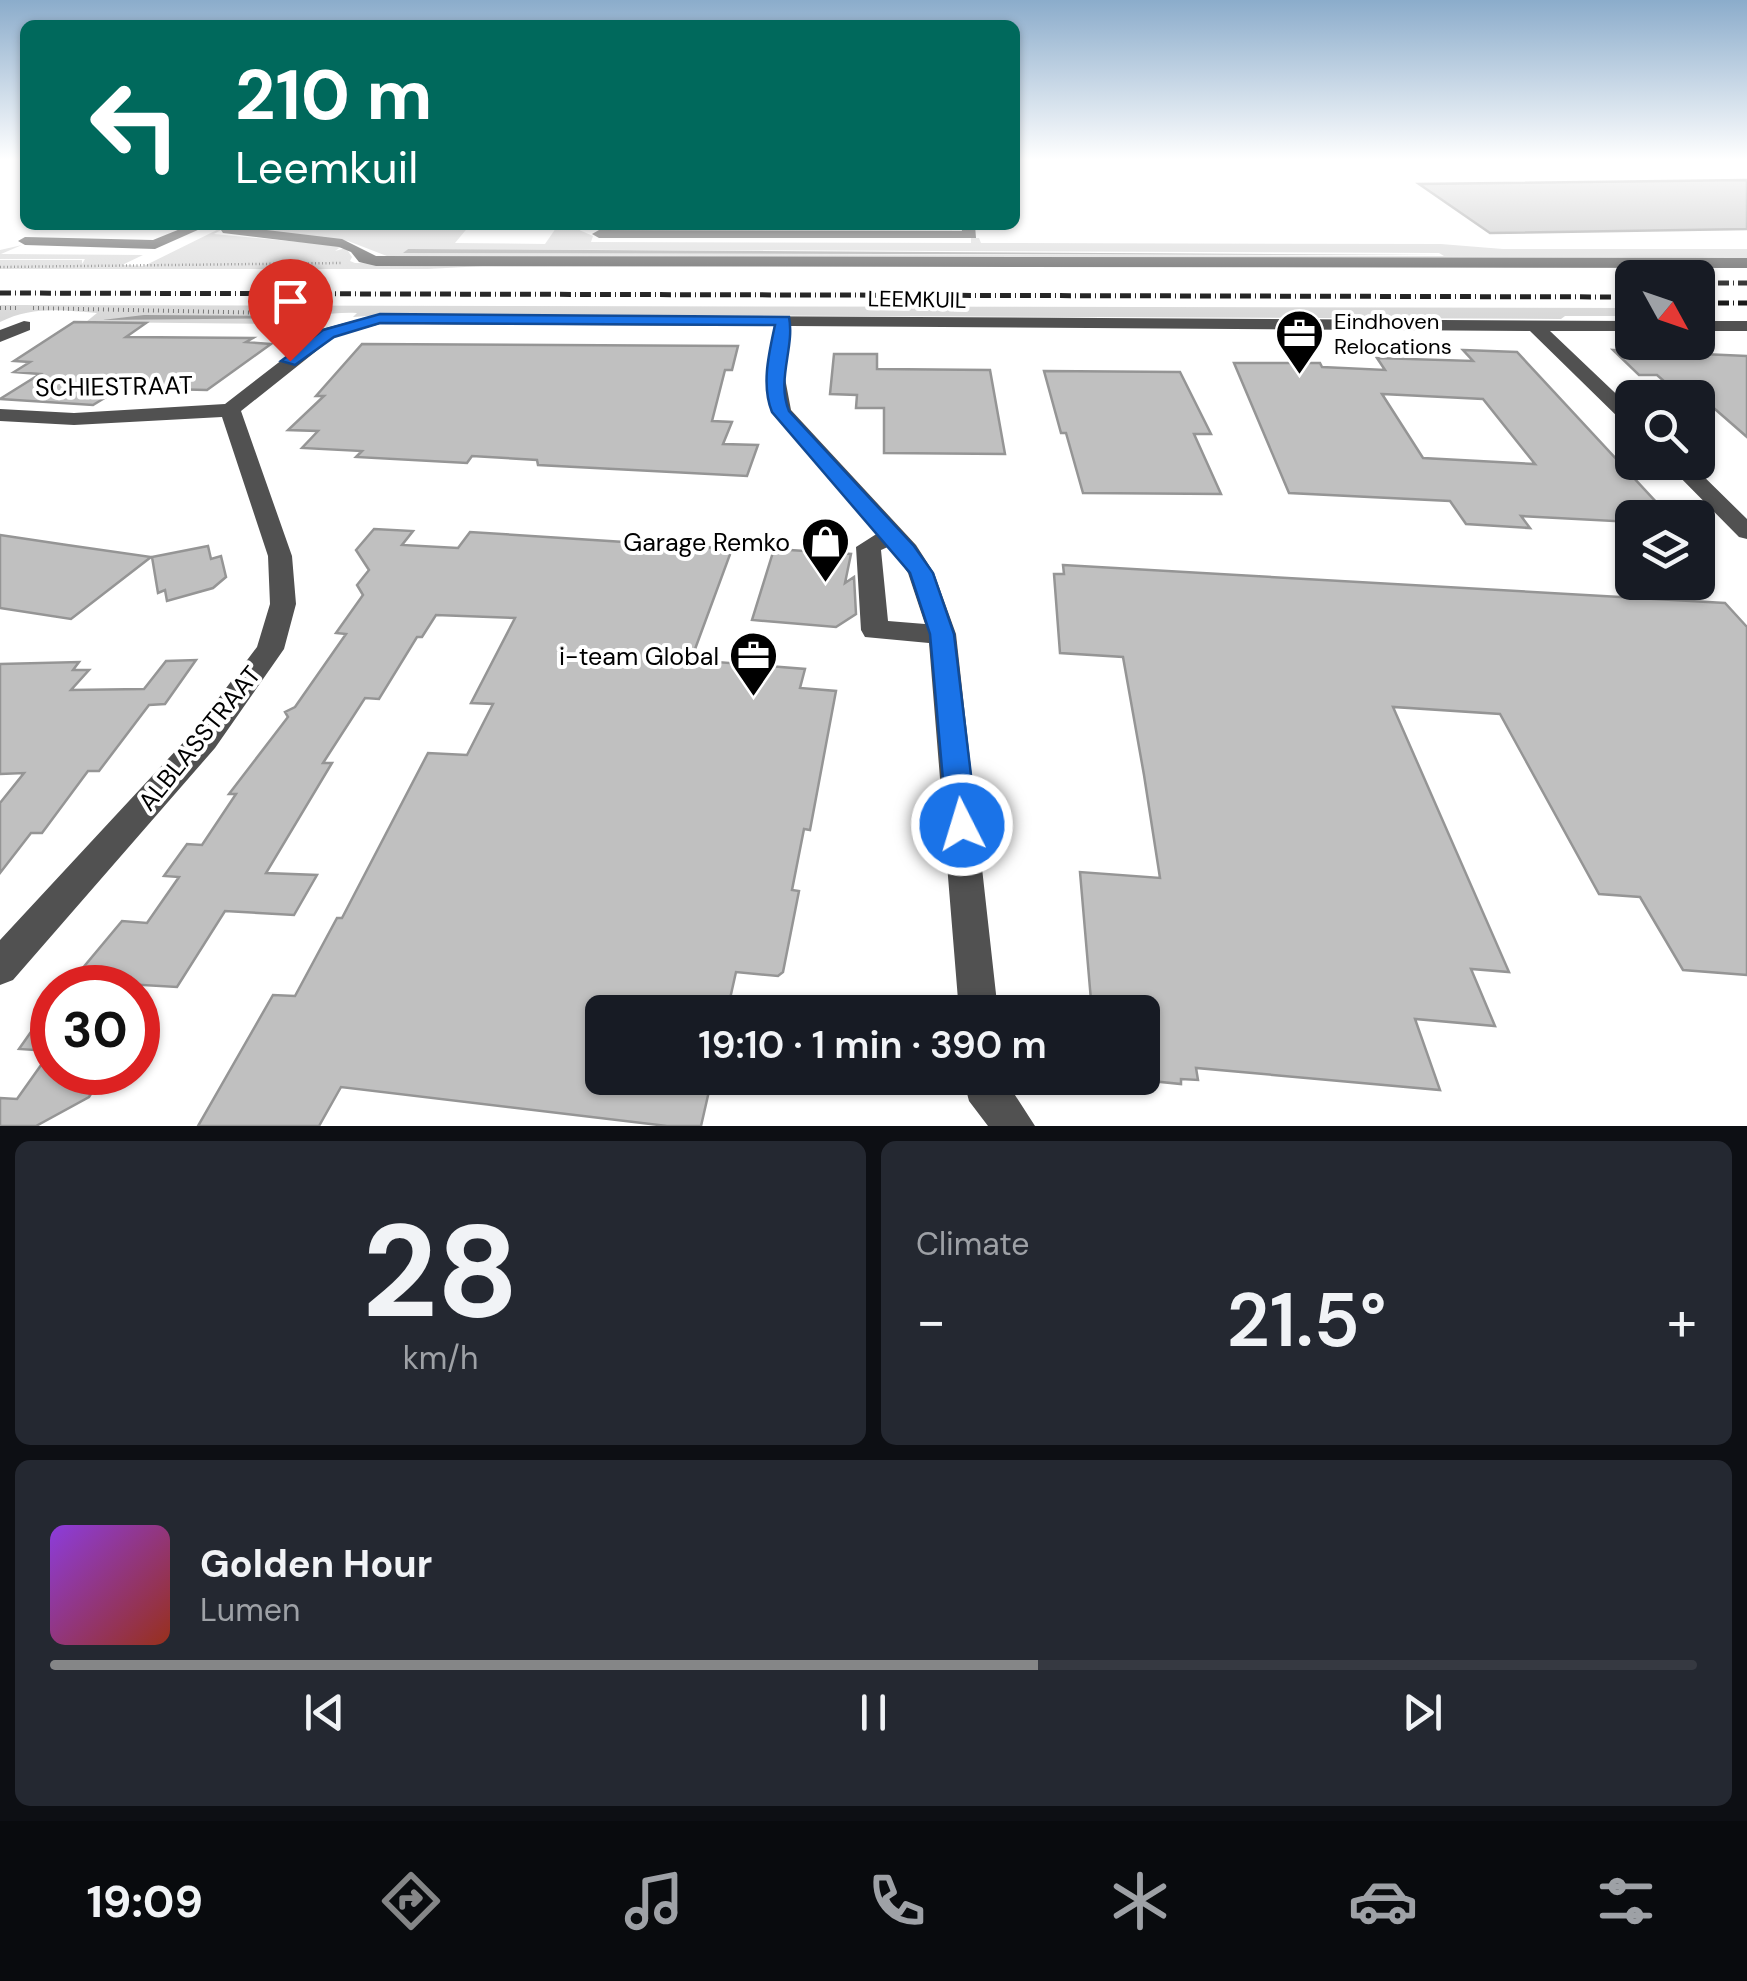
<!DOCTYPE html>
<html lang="en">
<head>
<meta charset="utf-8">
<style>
	body { margin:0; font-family:"DM Sans",sans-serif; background:#242831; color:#f1f3f6; height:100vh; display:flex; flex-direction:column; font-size:38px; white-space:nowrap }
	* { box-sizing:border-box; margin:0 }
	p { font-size:32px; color:#9ea1a6 }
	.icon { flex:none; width:55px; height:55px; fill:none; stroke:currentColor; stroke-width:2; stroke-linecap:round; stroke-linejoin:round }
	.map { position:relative; height:1126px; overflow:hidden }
	.sheet { display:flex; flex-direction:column; gap:15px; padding:15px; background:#0d0f14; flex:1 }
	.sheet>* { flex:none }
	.guide { position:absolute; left:20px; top:20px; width:1000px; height:210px; border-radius:15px; box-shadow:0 2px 8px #0004; background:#00695c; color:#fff; overflow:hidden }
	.needle { width:65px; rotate:130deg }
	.tools { position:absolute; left:1615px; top:260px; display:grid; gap:20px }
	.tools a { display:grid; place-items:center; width:100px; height:100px; border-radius:15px; background:#171b24; box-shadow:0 2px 8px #0004; font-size:50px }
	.speed { position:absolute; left:30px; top:965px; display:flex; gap:20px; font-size:50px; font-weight:700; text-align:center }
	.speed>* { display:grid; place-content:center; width:130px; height:130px; border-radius:50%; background:#171b24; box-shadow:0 2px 8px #0004; line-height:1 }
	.speed .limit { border:15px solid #d22; background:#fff; color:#111 }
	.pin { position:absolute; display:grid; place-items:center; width:85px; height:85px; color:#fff; margin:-102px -42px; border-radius:50% 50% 50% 0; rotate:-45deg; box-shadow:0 0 10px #0007 }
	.pin .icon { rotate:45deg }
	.me { position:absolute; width:110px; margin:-55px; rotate:355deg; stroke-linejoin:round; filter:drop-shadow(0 0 8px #0008) }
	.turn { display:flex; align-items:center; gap:35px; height:210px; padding:0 50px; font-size:45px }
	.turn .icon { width:130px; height:130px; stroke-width:2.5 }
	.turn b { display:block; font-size:70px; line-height:85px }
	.big { font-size:75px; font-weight:600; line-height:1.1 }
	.sheet .tile { flex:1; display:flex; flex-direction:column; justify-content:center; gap:15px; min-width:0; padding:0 35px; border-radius:15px; background:#242831 }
	.sheet .dial { align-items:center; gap:0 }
	.dial b { font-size:130px; line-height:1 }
	.song { display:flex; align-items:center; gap:30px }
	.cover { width:120px; height:120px; border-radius:15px; background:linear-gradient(135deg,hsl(270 70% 55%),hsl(10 70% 35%)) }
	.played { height:10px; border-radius:5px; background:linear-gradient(90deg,#858687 60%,#363941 60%) }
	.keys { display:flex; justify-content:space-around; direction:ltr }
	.heat { display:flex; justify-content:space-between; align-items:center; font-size:55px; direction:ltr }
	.sheet .tiles { flex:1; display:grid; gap:15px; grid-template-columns:1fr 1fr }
	.tile:last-child { grid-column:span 2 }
	.trip { position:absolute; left:585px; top:995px; width:575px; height:100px; border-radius:15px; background:#171b24; box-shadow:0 2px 8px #0004; font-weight:600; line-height:100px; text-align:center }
	.menu { display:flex; height:160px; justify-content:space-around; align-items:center; background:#090b0e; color:#9ea1a6 }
	.menu .icon { width:70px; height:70px }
	.menu .selected { color:#858687 }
	.menu b { font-size:45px; color:#f1f3f6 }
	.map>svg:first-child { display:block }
	.green { fill:#d8d8d8; fill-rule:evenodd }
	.water { fill:#9f9f9f }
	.building { fill:#c0c0c0; stroke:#959595; stroke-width:2.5; fill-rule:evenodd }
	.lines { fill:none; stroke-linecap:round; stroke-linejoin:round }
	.path-far1 { stroke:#737373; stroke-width:2.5; stroke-dasharray:1 2.5; stroke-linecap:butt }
	.path { stroke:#737373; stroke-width:4; stroke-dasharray:1 4; stroke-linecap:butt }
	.minor { fill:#515151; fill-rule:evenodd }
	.rail { stroke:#000; stroke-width:5; stroke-dasharray:11 4 1 4; stroke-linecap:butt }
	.route { fill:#1a73e8; stroke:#114b97; stroke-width:2.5 }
	.labels { text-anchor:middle; stroke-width:8; stroke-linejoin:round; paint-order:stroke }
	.far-street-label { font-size:22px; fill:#000; stroke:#fff }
	.far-poi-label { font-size:22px; fill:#000; stroke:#fff; text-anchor:start }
	.street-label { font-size:25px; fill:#000; stroke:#fff }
	.poi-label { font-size:25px; fill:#000; stroke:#fff; text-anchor:end }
</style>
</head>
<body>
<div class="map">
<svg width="1747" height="1126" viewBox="0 0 1747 1126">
	<rect width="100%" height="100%" fill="#fff"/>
	<!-- green -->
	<path class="green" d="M 227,225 L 230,225 L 214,234 L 342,246 L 335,251 L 346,248 L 352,257 L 350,261 L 355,263 L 501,265 L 428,269 L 0,269 L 0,260 L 82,260 L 82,264 L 85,259 L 0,259 L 0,250 L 22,245 L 1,254 L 143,255 L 122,265 L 144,266 Z
		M 241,225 L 470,225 L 455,243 L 545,244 L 556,228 L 577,229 L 593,236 L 591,242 L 971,243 L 971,238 L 979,238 L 981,243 L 1441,244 L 1503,249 L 1747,249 L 1747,260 L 392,258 L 348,241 L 234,228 ZM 408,249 L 1439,253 L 1444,256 L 404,253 Z
		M 0,305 L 1632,308 L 1632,316 L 1565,316 L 1561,319 L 397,314 L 353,317 L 357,313 C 335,312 309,315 290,324 L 86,322 L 97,313 C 62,310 32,306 0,322 Z"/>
	<!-- water -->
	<path class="water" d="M 408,249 L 1445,255 L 403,253 Z
		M 144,315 L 285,316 L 294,318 L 102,320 Z"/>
	<!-- building -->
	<path class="building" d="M 1747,180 L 1747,229 L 1490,233 L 1419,184 Z
		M 74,322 L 146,323 L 126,337 L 253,338 L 246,342 L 271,344 L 207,390 L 121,388 L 93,405 L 0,399 L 40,374 L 14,372 L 30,362 L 14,361 Z
		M 362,344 L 738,346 L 732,370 L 725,370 L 712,421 L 732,422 L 723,444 L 758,445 L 747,476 L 538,465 L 537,460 L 472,456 L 467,463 L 356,457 L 362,451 L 302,448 L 318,431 L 288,430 L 324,396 L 316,396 Z
		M 1463,350 L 1517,352 L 1671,518 L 1632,518 L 1632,522 L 1521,516 L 1530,528 L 1466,524 L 1450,501 L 1289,493 L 1234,363 L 1320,363 L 1322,367 L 1385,370 L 1377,358 L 1473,361 ZM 1382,394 L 1483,399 L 1535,464 L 1423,458 Z
		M 1613,350 L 1747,356 L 1747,437 L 1692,389 L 1673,389 L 1657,375 L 1639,375 Z
		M 834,354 L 877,354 L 877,369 L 990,370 L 1005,454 L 884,453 L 884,408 L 856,408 L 857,395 L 830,394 Z
		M 1044,371 L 1180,372 L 1211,434 L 1194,434 L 1221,494 L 1083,493 L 1066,433 L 1061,433 Z
		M 374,529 L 413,531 L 402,545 L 458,548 L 470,532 L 732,549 L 691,660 L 805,669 L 800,688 L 836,691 L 810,830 L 804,829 L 792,890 L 799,891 L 783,972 L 778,976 L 736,972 L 727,1012 L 602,1012 L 602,1078 L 712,1078 L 701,1126 L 667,1126 L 341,1087 L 319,1126 L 198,1126 L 273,995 L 295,996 L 337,918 L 342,918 L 428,753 L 467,755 L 493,704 L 471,703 L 515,618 L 436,615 L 422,637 L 417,637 L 379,699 L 365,698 L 323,763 L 332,763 L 266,873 L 317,875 L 294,915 L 225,911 L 177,987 L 72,981 L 122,921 L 147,923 L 179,877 L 164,876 L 187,844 L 202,845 L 236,794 L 229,794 L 288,717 L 285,712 L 295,707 L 346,634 L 336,633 L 363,595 L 357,585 L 369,570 L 356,550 Z
		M 0,535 L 67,545 L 151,557 L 71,619 L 0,608 Z
		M 208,546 L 211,559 L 221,556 L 226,577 L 213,588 L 167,601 L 165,590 L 158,593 L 152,557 Z
		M 774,549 L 851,554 L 845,583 L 854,577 L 856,614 L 836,627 L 752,620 Z
		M 1063,565 L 1725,603 L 1747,627 L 1747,975 L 1683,970 L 1640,897 L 1599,894 L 1500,714 L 1393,707 L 1509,972 L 1471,969 L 1495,1026 L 1415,1019 L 1440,1090 L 1196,1068 L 1198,1080 L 1181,1079 L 1181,1084 L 1142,1080 L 1142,1012 L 1092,1012 L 1080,872 L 1160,878 L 1144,775 L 1123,657 L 1060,653 L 1054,574 L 1064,574 Z
		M 196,660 L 165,704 L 149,705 L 99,771 L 88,771 L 42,833 L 31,833 L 0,873 L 0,803 L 24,773 L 0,774 L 0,664 L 79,662 L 73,670 L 89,670 L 71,690 L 144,689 L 166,661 Z
		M 52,1002 L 52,1072 L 105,1072 L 89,1097 L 36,1126 L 0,1126 L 0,1098 L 17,1099 L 51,1051 L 19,1049 Z"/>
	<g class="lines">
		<!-- path-far1 -->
		<path class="path-far1" d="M 0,267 L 342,263"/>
		<!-- path -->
		<path class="path" d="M 0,308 L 17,308
			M 33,308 L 322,314"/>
		<!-- minor -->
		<path class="minor" d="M 190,225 L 209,225 L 155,249 L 25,245 L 18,241 L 25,237 L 153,240 Z
			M 226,225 L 342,239 L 376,256 L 1747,258 L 1747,268 L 376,266 L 359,262 L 351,252 L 339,247 L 223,233 L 221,230 Z
			M 961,225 L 975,225 L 976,238 L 599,238 L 592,234 L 599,230 L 962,231 Z
			M 379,314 L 1632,321 L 1632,331 L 1550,331 L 1632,409 L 1632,426 L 1625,424 L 1530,331 L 791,326 L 785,378 L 791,410 L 916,545 L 934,573 L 956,634 L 998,1012 L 959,1012 L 929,643 L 865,637 L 861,630 L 856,547 L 878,533 L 771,412 L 766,378 L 774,326 L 380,324 L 334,337 L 241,411 L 292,556 L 296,604 L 284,649 L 215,748 L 13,980 L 0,985 L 0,940 L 193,732 L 257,647 L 270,604 L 268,556 L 222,417 L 74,425 L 0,421 L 0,409 L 74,413 L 225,404 L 322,329 ZM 890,546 L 908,573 L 925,624 L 888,621 L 881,550 Z
			M 24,321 L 30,322 L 30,330 L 0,342 L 0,330 Z
			M 1698,321 L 1747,321 L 1747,331 L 1698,331 Z
			M 1665,462 L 1689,462 L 1747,519 L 1747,539 L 1739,537 Z
			M 963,1078 L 1004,1078 L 1035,1126 L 988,1126 L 969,1101 Z"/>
		<!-- rail -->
		<path class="rail" d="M 1698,283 L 1747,283
			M 0,293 L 1632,297
			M 1698,303 L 1747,303"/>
	</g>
	<!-- sky -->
	<linearGradient id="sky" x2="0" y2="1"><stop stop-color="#8baccb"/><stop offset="0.5" stop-color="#fff"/><stop offset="1" stop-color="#fff" stop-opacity="0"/></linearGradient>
	<rect width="1747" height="319" fill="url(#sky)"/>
	<!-- route -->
	<path class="route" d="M 380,314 L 789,317 C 795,347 776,380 789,411 L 914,546 L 933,573 L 954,634 L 977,825 L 972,834 L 962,838 L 951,834 L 947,825 L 930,634 L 910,573 L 772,412 C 761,385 769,353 775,325 L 380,323 L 334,337 L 295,365 L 281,361 L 323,330 Z"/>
	<!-- icons -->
	<defs>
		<symbol id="office-pin" viewBox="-11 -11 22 30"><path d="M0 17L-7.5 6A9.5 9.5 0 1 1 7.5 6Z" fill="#000" stroke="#fff"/><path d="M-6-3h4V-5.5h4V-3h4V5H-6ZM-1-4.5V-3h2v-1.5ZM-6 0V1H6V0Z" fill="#fff"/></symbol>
		<symbol id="shop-pin" viewBox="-11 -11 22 30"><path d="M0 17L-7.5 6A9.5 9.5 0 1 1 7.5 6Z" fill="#000" stroke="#fff"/><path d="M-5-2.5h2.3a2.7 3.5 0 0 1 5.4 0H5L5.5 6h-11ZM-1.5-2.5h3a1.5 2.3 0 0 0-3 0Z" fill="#fff"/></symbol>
	</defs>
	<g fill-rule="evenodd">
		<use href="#office-pin" x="1272" y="306" width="55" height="75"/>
		<use href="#shop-pin" x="798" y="514" width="55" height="75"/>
		<use href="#office-pin" x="726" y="628" width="55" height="75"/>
	</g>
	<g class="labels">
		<!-- far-street labels -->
		<g class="far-street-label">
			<text transform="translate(917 299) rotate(1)" y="8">LEEMKUIL</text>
		</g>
		<!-- far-poi labels -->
		<g class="far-poi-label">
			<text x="1334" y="329">Eindhoven<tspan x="1334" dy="25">Relocations</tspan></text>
		</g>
		<!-- street labels -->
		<g class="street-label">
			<text transform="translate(114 386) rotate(-1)" y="9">SCHIESTRAAT</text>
			<text transform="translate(199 738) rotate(-51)" y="9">ALBLASSTRAAT</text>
		</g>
		<!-- poi labels -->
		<g class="poi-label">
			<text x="790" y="551">Garage Remko</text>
			<text x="719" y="665">i-team Global</text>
		</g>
	</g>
</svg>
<div class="tools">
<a><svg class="needle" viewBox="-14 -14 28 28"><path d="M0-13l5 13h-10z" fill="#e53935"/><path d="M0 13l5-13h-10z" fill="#9ea1a6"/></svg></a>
<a><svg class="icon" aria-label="search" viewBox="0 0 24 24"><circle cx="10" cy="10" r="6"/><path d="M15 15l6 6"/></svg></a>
<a><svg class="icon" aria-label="layers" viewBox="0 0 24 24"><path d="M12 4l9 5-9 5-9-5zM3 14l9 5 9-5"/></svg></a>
</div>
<div class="speed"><div class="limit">30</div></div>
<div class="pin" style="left:290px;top:361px;background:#d93025"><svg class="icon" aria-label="arrive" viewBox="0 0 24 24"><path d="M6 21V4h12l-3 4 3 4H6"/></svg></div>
<svg class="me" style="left:962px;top:825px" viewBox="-20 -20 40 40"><circle r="17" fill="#1a73e8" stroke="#fff" stroke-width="3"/><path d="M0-11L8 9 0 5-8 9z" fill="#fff"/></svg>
<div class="trip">19:10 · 1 min · 390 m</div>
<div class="guide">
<div class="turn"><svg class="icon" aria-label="left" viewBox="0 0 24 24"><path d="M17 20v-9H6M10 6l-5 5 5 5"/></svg><div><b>210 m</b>Leemkuil</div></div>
</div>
</div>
<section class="sheet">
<div class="tiles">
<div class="tile dial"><b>28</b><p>km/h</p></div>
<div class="tile"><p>Climate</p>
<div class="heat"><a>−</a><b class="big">21.5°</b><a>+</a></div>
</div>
<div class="tile">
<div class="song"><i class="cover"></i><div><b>Golden Hour</b><p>Lumen</p></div></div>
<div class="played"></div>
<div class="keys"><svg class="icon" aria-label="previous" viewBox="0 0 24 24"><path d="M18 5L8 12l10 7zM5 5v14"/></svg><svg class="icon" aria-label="pause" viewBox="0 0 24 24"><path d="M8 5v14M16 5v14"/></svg><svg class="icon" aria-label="next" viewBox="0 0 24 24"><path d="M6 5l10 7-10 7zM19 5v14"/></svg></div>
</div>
</div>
</section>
<nav class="menu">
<b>19:09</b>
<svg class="icon selected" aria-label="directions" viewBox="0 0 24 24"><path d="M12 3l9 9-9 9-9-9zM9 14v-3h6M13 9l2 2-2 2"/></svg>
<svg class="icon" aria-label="music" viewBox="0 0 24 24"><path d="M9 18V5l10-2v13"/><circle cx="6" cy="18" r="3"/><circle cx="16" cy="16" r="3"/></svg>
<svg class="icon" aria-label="phone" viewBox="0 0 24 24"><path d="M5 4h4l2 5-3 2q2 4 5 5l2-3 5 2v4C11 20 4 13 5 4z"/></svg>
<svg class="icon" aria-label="climate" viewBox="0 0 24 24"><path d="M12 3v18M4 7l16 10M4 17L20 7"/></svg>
<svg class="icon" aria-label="car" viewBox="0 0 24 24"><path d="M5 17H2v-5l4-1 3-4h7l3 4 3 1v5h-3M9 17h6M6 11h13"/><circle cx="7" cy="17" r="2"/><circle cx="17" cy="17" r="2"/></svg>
<svg class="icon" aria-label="filters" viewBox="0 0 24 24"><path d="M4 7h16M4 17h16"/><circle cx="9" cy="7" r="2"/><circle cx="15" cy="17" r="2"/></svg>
</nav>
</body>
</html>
